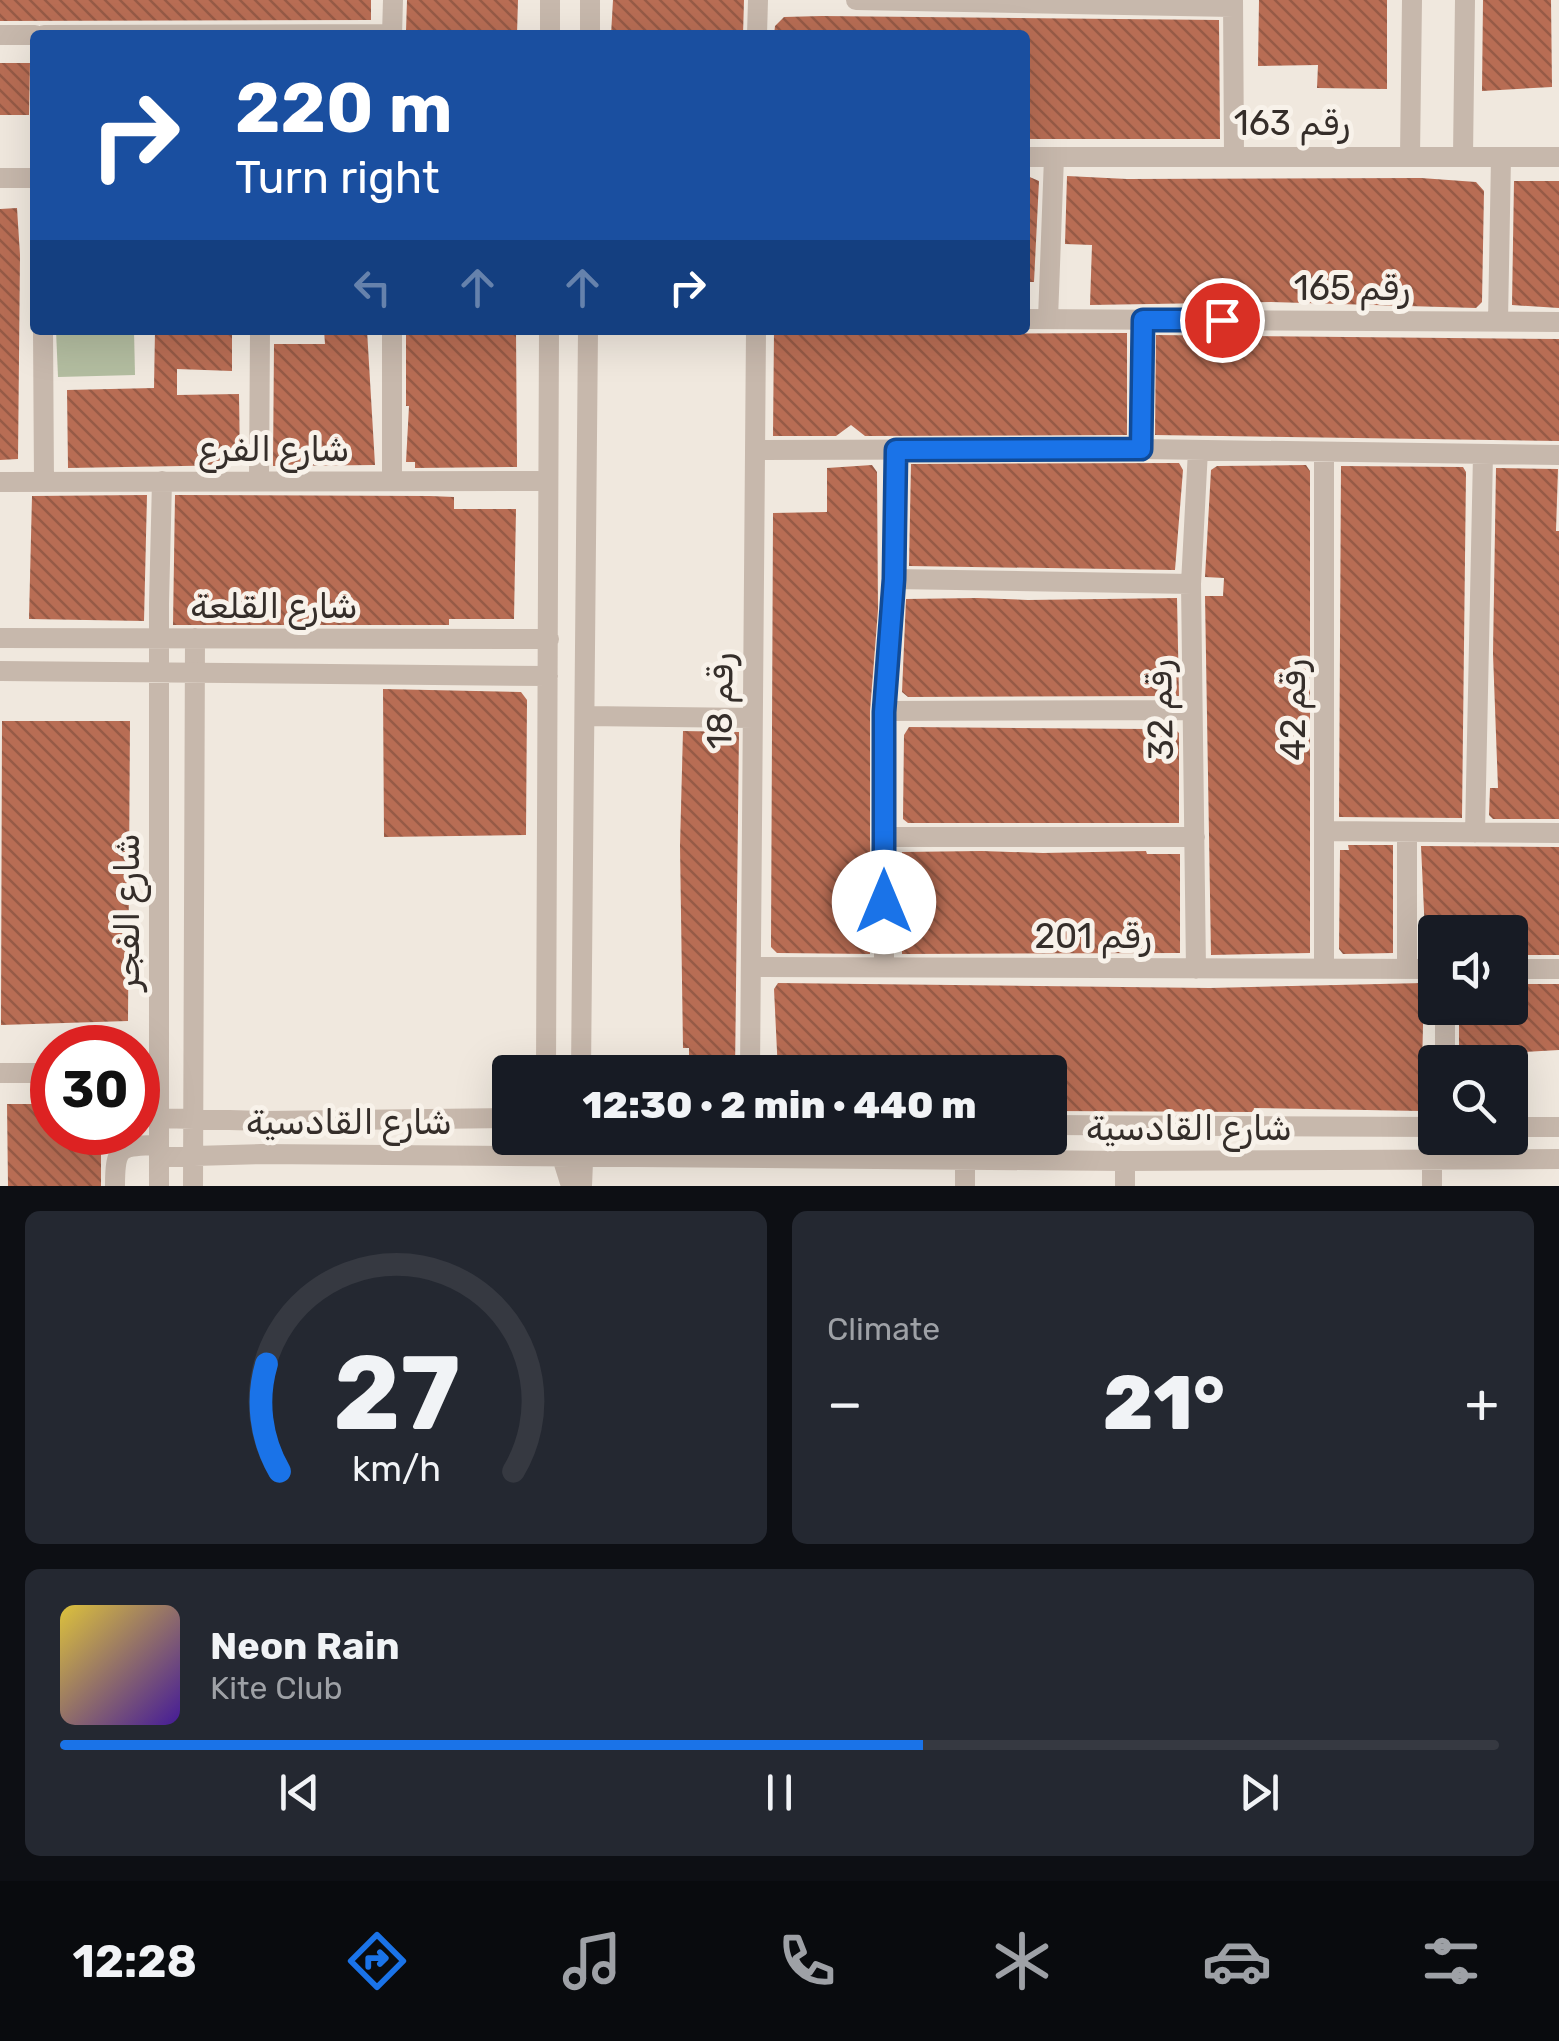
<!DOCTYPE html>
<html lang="en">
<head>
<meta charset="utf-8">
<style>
	body { margin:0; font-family:Rubik,"Noto Naskh Arabic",sans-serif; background:#242831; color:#f1f3f6; height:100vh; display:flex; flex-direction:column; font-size:38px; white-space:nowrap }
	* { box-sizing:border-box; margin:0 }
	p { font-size:32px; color:#9ea1a6 }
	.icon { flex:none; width:55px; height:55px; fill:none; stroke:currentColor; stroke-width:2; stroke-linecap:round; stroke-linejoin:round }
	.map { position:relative; height:1186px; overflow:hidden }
	.panel { display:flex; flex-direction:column; gap:25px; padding:25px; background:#0d0f14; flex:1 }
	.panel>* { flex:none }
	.top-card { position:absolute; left:30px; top:30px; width:1000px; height:305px; border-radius:10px; box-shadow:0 10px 40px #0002; background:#1a4fa0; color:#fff; overflow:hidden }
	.buttons { position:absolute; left:1418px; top:915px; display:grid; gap:20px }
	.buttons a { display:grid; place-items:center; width:110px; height:110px; border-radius:10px; background:#171b24; box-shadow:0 10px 40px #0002; font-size:50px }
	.speed { position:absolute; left:30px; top:1025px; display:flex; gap:20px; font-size:50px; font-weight:700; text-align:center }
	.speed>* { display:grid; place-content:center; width:130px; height:130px; border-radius:50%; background:#171b24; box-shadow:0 10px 40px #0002; line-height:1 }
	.speed .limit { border:15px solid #d22; background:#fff; color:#111 }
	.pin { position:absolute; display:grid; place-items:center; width:85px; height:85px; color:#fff; margin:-42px; border:5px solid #fff; border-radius:50%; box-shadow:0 2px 10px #0007 }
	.me { position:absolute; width:110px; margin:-55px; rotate:0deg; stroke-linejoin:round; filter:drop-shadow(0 0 8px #0008) }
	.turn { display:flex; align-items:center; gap:35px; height:210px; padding:0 40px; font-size:45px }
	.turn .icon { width:130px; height:130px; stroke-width:2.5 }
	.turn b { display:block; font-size:70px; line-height:85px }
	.lanes { display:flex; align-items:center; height:95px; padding:0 40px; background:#0003; justify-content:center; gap:50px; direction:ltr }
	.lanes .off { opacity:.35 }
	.big { font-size:75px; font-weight:800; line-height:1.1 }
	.panel .widget { flex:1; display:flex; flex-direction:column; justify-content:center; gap:15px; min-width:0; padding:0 35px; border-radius:15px; background:#242831 }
	.panel .dial { align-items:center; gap:0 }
	.dial svg { height:260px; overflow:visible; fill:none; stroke:#363941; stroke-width:7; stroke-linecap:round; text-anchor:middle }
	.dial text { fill:#f1f3f6; stroke:none }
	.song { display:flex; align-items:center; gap:30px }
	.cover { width:120px; height:120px; border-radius:15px; background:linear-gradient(135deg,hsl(50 70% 55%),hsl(260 70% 35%)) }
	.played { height:10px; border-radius:5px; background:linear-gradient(90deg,#1a73e8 60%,#363941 60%) }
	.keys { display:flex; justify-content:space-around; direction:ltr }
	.heat { display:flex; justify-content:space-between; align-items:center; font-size:55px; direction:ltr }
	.panel .tiles { flex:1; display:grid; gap:25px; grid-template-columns:1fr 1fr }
	.widget:last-child { grid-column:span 2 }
	.trip { position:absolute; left:492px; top:1055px; width:575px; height:100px; border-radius:10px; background:#171b24; box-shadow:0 10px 40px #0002; font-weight:800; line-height:100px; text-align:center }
	.dock { display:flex; height:160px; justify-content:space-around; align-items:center; background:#090b0e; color:#9ea1a6 }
	.dock .icon { width:70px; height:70px }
	.dock .selected { color:#1a73e8 }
	.dock b { font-size:45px; color:#f1f3f6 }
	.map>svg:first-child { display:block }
	.garden { fill:#b3bda0 }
	.building { fill:url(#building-back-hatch) }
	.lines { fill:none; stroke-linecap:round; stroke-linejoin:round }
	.minor { stroke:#c7b8ac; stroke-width:20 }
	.route-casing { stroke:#114b97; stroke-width:25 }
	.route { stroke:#1a73e8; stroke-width:18 }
	.labels { text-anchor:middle; stroke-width:10; stroke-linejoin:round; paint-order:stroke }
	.street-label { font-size:35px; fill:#352e2a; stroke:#f8f2ea }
</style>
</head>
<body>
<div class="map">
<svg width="1559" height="1186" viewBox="0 0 1559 1186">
	<defs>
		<pattern id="building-back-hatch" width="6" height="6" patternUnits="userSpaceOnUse" patternTransform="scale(2.5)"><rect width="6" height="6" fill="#b86d54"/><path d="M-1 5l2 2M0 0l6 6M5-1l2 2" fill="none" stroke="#965a46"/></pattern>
	</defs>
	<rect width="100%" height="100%" fill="#f0e8de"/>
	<!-- garden -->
	<path class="garden" d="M 56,330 L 134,330 L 135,375 L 58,377 Z"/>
	<!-- building -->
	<path class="building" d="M 0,0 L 371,0 L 371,20 L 0,21 Z
		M 407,0 L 518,0 L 517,34 L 406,32 Z
		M 613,0 L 744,0 L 743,35 L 611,35 Z
		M 1259,0 L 1387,0 L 1387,89 L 1317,88 L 1318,65 L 1258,66 Z
		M 1483,0 L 1551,0 L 1552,87 L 1482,91 Z
		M 822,16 L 1219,20 L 1220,139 L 1025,139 L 1025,35 L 774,35 L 775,26 L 784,17 Z
		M 0,63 L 30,63 L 29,115 L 0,115 Z
		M 1025,175 L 1039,181 L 1034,282 L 1025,282 Z
		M 1067,176 L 1127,179 L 1421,178 L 1476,182 L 1484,191 L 1482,302 L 1476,308 L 1271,302 L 1090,305 L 1092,245 L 1065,244 Z
		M 1514,181 L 1559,181 L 1559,308 L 1512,305 Z
		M 17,208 L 20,255 L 18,459 L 0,460 L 0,209 Z
		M 155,330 L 232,330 L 232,371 L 177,369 L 177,395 L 239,394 L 240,465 L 68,468 L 67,390 L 154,388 Z
		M 324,330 L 367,330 L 375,465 L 273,466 L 274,344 L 325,344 Z
		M 406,330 L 516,330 L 517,467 L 415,468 L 415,462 L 406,462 L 409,406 L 406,406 Z
		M 774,330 L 843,330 L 843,334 L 1127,333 L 1127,435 L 865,436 L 851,425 L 836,436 L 773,436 Z
		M 1156,335 L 1559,339 L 1559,441 L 1155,435 Z
		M 1179,463 L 1183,470 L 1175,570 L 909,566 L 911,464 Z
		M 872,465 L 877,472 L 878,610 L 870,711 L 870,954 L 777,953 L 771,947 L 773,513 L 827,512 L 827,468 Z
		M 1306,465 L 1310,471 L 1310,953 L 1211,955 L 1205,596 L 1223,596 L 1224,578 L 1205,577 L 1211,470 L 1217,466 Z
		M 1341,466 L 1463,467 L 1466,472 L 1462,818 L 1339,817 Z
		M 1496,468 L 1558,469 L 1556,531 L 1559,531 L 1559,819 L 1493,819 L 1489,815 L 1490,788 L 1498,788 L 1493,654 Z
		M 147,495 L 144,621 L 29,619 L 32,496 Z
		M 175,495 L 430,496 L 454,497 L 454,509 L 516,509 L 514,619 L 449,619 L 449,625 L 173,625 Z
		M 977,598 L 1028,600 L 1177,598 L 1179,696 L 908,697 L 902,692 L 906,599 Z
		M 383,689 L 521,692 L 527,700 L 526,835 L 384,837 Z
		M 2,721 L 130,721 L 128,1021 L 1,1025 Z
		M 1172,726 L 1179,733 L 1179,823 L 908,823 L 903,819 L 904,735 L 909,727 L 1148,729 Z
		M 683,731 L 739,732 L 735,1072 L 689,1072 L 689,1048 L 683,1048 L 680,846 Z
		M 1348,845 L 1393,845 L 1393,953 L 1343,954 L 1339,949 L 1340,850 L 1349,850 Z
		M 1421,846 L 1559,847 L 1559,955 L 1510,955 L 1510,932 L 1435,932 L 1435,955 L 1426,955 Z
		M 982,851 L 1043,853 L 1146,851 L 1147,854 L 1180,854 L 1180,953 L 902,954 L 902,852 Z
		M 778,983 L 1210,988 L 1424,983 L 1421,1111 L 1254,1108 L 1253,1112 L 1051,1111 L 1052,1072 L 778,1072 L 774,989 Z
		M 1510,984 L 1559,984 L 1559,1050 L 1459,1056 L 1459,1008 L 1510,1008 Z
		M 7,1104 L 52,1104 L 52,1132 L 101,1132 L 101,1186 L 8,1186 Z"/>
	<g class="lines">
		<!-- minor -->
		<path class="minor" d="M 856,0 L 1233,7
			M 1233,0 L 1234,155
			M 0,35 L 35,35
			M 44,35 L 392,34
			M 392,35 L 393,0
			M 550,35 L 550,0
			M 590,35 L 590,0
			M 757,35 L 758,0
			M 1410,156 L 1412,0
			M 1463,156 L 1465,0
			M 1025,157 L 1559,157
			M 0,178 L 35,178
			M 1025,319 L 1559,322
			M 1048,319 L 1054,157
			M 1498,321 L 1501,158
			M 43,330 L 44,482
			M 392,330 L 392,481
			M 1141,449 L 1143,319
			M 755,450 L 1141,449 L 1559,455
			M 1324,452 L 1324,968
			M 259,481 L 260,330
			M 0,482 L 548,481
			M 894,579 L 1191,584
			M 0,638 L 549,639
			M 0,671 L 548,676
			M 884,711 L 1191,710
			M 585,716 L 752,718
			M 1326,831 L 1559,833
			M 1475,833 L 1483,455
			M 883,837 L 1195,837
			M 751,967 L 1435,969
			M 884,967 L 884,711 L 894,579 L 896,450
			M 1196,969 L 1191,584 L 1198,450
			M 1407,969 L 1407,832
			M 1510,969 L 1559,969
			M 1445,1008 L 1445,1062
			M 546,1072 L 549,330
			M 581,1072 L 588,330
			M 750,1072 L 756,330
			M 0,1073 L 52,1073
			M 138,1074 L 159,1074
			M 159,1118 L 265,1121 L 510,1118
			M 1050,1125 L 1435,1127
			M 1510,1127 L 1559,1127
			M 556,1138 L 571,1186
			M 159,1157 L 261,1154 L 1125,1161 L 1559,1159
			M 1125,1161 L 1125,1186
			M 115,1186 C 115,1145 120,1146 159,1145
			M 159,1186 L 159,604 L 162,481
			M 193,1186 L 195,638
			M 582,1186 L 584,1138
			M 965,1186 L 965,1158
			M 1432,1186 L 1432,1160"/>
	</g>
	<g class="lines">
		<defs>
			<path id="route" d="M 884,902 L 884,712 L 894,579 L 896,450 L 1141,449 L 1143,320 L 1222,320"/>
		</defs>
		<!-- route casing -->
		<use href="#route" class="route-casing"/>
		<!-- route -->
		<use href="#route" class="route"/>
	</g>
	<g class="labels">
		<!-- street labels -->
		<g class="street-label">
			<text x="1292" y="135">رقم 163</text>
			<text x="1352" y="300">رقم 165</text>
			<text x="274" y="461">شارع الفرع</text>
			<text x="274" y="618">شارع القلعة</text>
			<text transform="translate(720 701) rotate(-89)" y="12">رقم 18</text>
			<text transform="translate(1160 710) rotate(-91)" y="12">رقم 32</text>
			<text transform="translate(1293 710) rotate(-90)" y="12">رقم 42</text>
			<text transform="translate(127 912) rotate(-90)" y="12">شارع الفجر</text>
			<text x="1093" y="948">رقم 201</text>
			<text x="349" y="1134">شارع القادسية</text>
			<text x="1189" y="1140">شارع القادسية</text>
		</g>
	</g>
</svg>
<div class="buttons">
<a><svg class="icon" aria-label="sound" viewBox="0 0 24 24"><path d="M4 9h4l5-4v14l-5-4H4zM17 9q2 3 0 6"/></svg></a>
<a><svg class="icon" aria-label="search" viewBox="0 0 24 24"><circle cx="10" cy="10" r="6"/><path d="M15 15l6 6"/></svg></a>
</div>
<div class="speed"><div class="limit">30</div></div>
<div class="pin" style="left:1222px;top:320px;background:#d93025"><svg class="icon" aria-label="arrive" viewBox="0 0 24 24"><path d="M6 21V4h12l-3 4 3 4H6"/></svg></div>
<svg class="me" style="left:884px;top:902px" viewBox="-20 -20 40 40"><circle r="19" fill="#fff"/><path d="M0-13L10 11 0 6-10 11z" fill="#1a73e8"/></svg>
<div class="trip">12:30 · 2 min · 440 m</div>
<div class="top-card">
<div class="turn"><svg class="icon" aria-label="right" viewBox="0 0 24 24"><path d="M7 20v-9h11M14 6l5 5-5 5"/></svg><div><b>220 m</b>Turn right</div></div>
<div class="lanes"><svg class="icon off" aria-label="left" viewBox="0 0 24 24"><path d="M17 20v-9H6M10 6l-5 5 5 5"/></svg><svg class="icon off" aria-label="ahead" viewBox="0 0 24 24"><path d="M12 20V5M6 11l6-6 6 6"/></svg><svg class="icon off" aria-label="ahead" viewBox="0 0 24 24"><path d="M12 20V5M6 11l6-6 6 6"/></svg><svg class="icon" aria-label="right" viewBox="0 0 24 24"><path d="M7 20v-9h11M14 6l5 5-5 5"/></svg></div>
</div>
</div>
<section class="panel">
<div class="tiles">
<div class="widget dial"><svg viewBox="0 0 100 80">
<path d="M14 69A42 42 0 1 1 86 69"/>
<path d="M14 69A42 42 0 0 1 10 36" stroke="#1a73e8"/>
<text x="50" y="56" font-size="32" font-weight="700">27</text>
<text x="50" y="72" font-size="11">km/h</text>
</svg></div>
<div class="widget"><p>Climate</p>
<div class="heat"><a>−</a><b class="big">21°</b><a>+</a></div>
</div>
<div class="widget">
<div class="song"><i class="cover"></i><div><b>Neon Rain</b><p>Kite Club</p></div></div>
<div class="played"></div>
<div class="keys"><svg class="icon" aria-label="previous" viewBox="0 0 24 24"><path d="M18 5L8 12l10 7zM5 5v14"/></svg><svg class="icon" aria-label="pause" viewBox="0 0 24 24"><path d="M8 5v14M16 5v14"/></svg><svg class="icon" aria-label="next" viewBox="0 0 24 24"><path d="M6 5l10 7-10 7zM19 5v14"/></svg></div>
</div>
</div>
</section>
<nav class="dock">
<b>12:28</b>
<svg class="icon selected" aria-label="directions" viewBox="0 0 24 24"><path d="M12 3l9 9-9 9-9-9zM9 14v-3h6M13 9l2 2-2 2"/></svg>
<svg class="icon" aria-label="music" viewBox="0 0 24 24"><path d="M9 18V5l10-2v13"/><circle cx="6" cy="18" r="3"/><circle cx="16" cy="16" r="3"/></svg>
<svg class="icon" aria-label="phone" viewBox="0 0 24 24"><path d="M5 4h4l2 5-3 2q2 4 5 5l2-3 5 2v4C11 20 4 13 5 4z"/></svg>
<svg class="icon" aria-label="climate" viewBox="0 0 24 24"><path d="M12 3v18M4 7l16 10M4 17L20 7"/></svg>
<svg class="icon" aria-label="car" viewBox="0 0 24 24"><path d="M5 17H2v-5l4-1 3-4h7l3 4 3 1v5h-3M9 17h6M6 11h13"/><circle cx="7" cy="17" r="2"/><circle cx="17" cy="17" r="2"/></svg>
<svg class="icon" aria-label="filters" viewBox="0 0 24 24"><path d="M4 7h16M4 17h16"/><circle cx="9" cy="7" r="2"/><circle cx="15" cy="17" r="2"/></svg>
</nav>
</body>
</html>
